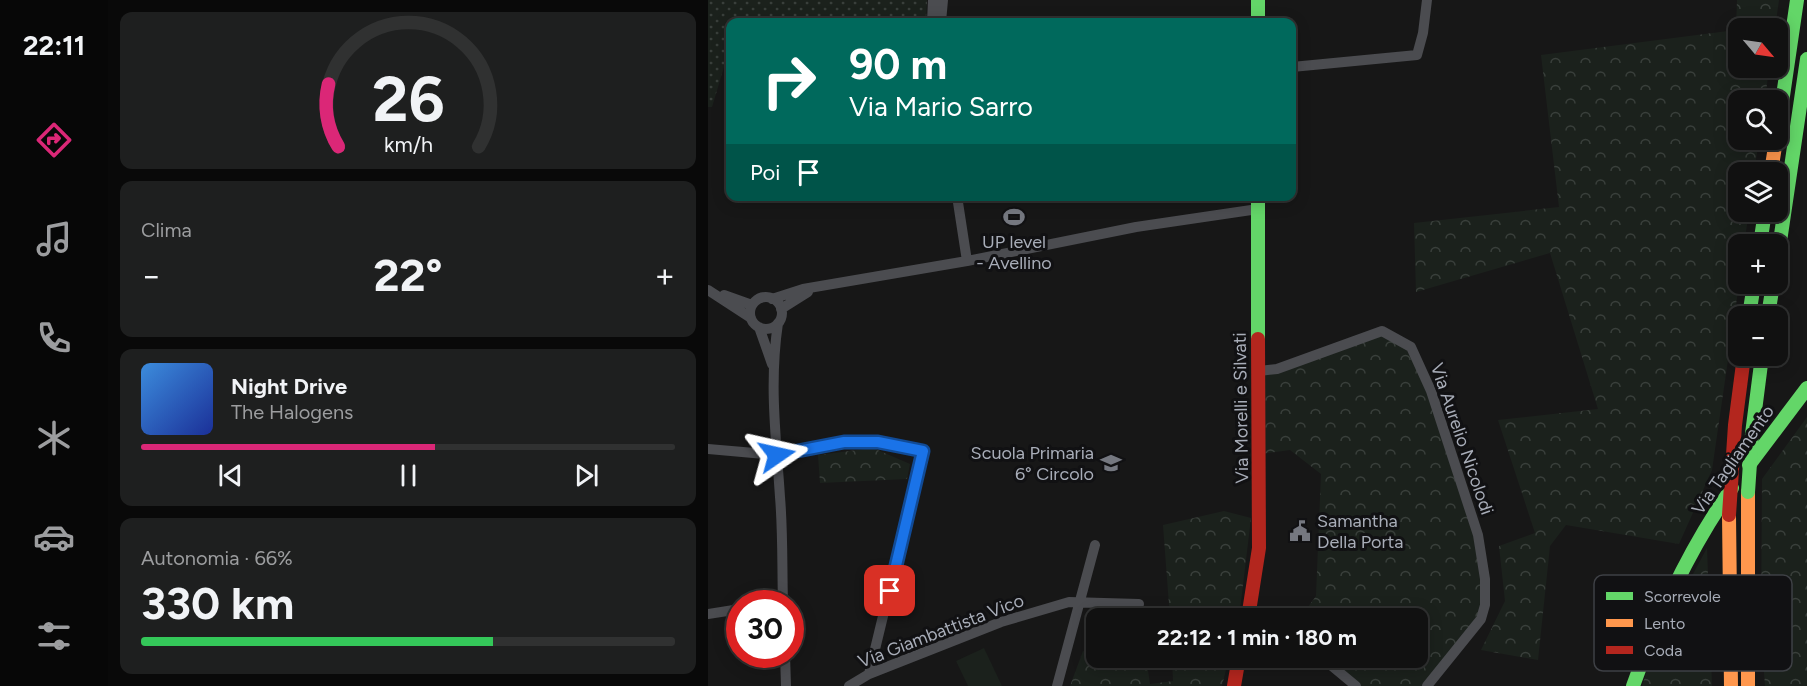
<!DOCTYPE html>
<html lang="it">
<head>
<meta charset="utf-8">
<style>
	body { margin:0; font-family:Figtree,sans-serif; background:#1e1f1f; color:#f1f3f6; height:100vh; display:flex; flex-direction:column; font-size:22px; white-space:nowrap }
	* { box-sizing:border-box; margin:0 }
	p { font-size:20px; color:#9c9d9f }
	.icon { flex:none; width:33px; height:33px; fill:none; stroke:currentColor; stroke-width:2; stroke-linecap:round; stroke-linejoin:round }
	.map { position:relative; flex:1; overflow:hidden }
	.panel { display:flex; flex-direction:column; gap:12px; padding:12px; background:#090909; width:600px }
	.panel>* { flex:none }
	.top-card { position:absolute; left:18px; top:18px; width:570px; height:183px; border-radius:12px; box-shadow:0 3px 15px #0003,0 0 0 2px #303131; background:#00695c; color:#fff; overflow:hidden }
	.needle { width:39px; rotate:119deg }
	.fabs { position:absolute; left:1020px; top:18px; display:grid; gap:12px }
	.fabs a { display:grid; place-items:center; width:60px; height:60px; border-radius:12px; background:#111; box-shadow:0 3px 15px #0003,0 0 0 2px #303131; font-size:30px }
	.speed { position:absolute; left:18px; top:590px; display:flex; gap:12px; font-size:30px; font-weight:700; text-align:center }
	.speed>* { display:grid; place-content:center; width:78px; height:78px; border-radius:50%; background:#111; box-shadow:0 3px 15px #0003,0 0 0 2px #303131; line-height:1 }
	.speed .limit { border:9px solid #d22; background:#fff; color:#111 }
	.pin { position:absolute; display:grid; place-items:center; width:51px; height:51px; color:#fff; margin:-26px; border-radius:12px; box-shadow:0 3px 9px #0006 }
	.me { position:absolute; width:66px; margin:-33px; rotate:79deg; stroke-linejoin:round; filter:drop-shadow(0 0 4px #0008) }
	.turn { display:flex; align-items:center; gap:21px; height:126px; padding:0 24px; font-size:27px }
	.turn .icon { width:78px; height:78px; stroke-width:2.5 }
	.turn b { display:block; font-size:42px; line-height:51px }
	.then { display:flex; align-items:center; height:57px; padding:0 24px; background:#0003; gap:12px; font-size:22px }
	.big { font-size:45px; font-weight:700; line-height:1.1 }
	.panel .widget { flex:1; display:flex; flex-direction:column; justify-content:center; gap:9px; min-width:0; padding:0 21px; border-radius:12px; background:#1e1f1f }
	.panel .dial { align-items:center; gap:0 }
	.dial svg { height:156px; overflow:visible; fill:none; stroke:#303131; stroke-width:7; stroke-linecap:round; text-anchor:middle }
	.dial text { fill:#f1f3f6; stroke:none }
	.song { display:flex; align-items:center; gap:18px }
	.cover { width:72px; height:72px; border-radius:9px; background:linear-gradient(135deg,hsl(210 70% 55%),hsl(230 70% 35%)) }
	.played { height:6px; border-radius:3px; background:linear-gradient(90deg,#db2777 55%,#303131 55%) }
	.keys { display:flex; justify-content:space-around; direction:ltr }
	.heat { display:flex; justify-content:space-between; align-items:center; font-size:33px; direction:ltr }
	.charge { height:9px; border-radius:4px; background:linear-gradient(90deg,#34c759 66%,#303131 0) }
	.trip { position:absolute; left:378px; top:608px; width:342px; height:60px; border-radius:12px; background:#111; box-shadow:0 3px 15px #0003,0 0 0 2px #303131; font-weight:700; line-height:60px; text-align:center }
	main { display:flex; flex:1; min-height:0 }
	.tab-bar { display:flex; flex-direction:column; width:108px; justify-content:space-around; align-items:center; background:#070707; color:#9c9d9f }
	.tab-bar .icon { width:42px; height:42px }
	.tab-bar .selected { color:#db2777 }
	.tab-bar b { font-size:27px; color:#f1f3f6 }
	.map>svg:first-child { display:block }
	.grass { fill:url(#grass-dots) }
	.forest { fill:url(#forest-crowns) }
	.garden { fill:#1b211c }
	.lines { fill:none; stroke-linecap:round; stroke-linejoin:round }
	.street { stroke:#4b4c50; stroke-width:10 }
	.fast { stroke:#63d668; stroke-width:14 }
	.slow { stroke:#ff974d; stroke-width:14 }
	.jam { stroke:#b3261e; stroke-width:14 }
	.fast-bridge { stroke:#63d668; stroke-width:14 }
	.jam-bridge { stroke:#b3261e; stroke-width:14 }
	.route-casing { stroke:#114b97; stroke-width:15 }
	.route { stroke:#1a73e8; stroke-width:10 }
	.labels { text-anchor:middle; stroke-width:6; stroke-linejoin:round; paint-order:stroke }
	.poi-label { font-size:18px; fill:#a8adb8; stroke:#111113 }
	.street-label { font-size:18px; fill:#a8adb8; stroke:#111113 }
	.key { fill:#111113; stroke:#3e4045; stroke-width:1.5 }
	.key-label { font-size:16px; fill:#a8adb8 }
</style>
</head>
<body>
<main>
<nav class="tab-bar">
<b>22:11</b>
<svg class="icon selected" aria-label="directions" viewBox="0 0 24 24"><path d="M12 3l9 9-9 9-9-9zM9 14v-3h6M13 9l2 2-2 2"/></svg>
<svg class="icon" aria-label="music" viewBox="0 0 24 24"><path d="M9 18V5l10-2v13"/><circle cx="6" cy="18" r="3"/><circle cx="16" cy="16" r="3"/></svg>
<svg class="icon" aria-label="phone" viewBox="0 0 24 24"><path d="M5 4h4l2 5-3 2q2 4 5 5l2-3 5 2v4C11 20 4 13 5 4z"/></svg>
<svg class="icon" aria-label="climate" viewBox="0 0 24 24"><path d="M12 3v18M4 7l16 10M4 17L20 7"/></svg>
<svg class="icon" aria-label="car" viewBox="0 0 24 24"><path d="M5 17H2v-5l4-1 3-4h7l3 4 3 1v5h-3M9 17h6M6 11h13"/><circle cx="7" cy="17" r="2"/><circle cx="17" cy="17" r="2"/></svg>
<svg class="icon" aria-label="filters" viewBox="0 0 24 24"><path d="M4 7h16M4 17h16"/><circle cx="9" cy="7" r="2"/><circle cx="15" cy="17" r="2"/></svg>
</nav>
<section class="panel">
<div class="widget dial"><svg viewBox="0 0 100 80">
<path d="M14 69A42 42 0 1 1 86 69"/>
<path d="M14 69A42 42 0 0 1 9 37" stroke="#db2777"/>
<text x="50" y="56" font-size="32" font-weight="700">26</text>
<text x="50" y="72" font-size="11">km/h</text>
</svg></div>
<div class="widget"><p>Clima</p>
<div class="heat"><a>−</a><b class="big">22°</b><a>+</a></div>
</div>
<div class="widget">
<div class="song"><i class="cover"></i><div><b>Night Drive</b><p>The Halogens</p></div></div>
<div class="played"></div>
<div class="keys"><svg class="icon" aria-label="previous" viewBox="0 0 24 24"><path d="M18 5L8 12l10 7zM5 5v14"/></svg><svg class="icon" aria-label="pause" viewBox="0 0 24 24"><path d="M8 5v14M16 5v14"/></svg><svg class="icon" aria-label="next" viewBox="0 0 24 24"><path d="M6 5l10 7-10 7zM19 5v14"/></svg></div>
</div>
<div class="widget"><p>Autonomia · 66%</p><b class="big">330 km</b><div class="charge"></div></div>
</section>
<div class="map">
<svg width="1099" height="686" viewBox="0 0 1099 686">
	<defs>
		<pattern id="grass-dots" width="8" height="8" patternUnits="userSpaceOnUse" patternTransform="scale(1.5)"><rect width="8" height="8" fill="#1b211c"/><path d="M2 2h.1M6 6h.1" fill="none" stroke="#393f3b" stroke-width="1.8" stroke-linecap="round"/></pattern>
		<pattern id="forest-crowns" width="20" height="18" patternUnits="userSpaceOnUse" patternTransform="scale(1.5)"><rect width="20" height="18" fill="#1b211c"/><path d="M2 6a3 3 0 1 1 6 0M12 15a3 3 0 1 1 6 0" fill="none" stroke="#393f3b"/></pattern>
	</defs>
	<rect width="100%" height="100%" fill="#171717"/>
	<!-- grass -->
	<path class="grass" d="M 0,0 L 219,0 L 218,22 L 22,22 L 22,47 L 4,107 L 0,107 Z"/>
	<!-- forest -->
	<path class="forest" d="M 1029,0 L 1071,0 L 1067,28 L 1030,28 L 1030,68 L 1061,68 L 1057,100 L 1030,100 L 1030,140 L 1051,140 L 1046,172 L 1030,172 L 1030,212 L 1041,212 L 1036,244 L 1030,244 L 1031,284 L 1004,470 L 971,544 L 858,525 L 842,546 L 830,660 L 773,650 L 797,601 L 791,546 L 827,533 L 790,420 L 890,409 L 842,253 L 708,292 L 706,223 L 851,207 L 833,55 L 1028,30 Z
		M 674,331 L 703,347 L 770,535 L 777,605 L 719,686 L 648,686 L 613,657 L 710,657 L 710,618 L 592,618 L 608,596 L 613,474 L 582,450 L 552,454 L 551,371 Z
		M 1099,417 L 1099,686 L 1057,686 L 1053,632 L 1054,479 Z
		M 165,448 L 202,464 L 199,479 L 112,483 L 110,455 Z
		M 516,511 L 543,518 L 531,618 L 462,618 L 455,525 Z
		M 999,548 L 1004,686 L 934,686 L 947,645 Z
		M 375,651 L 410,663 L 412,657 L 438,657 L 442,684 L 465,681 L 464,657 L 521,657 L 514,686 L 362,686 Z"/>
	<!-- garden -->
	<path class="garden" d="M 276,648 L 294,686 L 260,686 L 248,661 Z"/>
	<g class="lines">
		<!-- street -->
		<path class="street" d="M 224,22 L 225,0
			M 233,22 L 235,0
			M 584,67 L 709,55 L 715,33 L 719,0
			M 249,196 L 259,261
			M 0,290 L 43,318
			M 16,295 L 44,305
			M42 313a16 16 0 1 1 32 0a16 16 0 1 1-32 0Z
			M 64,299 L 95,289 L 259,261 L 428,227 L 550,209
			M 73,309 L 100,292
			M 70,323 C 61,384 68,436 72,497 C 75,532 74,568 75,603
			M 51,327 L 64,364
			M 551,371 L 569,369 L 674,331 L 703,347 L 723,391 L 770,535 L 777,579 L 777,605 L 773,619 L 719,686
			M 0,449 L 69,455 L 136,442 L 170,442 L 215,451 L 161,674
			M 0,614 L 32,609
			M 77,654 L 78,686
			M 613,657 L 648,686
			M 141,686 L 161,674 L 293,622 L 361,602 L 431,604
			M 349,686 L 387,545"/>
		<!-- fast -->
		<path class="fast" d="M 550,0 L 550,22
			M 1070,130 L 1089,0
			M 550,196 L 550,339
			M 1052,244 L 1057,212
			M 1070,255 L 1099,59
			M 1041,316 L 1046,284
			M 1060,316 L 1065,284
			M 1044,434 L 1054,356
			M 1041,465 L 1099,388
			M 925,686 C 950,616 981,549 1024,488"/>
		<!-- slow -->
		<path class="slow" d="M 1063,172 L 1068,140
			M 1040,492 L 1040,686
			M 1021,515 L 1023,686"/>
		<!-- jam -->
		<path class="jam" d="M 540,618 L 551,548 L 550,339
			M 526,686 L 531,657"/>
		<!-- fast-bridge -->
		<path class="fast-bridge" d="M 1040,492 L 1044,434"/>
		<!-- jam-bridge -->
		<path class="jam-bridge" d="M 1021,515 L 1027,425 L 1036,356"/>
	</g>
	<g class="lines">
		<defs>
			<path id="route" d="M 69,455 L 136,442 L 170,442 L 215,451 L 182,591"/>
		</defs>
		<!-- route casing -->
		<use href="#route" class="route-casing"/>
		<!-- route -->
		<use href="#route" class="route"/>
	</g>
	<!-- icons -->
	<defs>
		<symbol id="stadium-bare" viewBox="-9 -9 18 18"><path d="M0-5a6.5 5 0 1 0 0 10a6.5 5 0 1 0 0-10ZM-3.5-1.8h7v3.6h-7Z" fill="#757880" stroke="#111113" stroke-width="2.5" paint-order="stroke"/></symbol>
		<symbol id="school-bare" viewBox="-9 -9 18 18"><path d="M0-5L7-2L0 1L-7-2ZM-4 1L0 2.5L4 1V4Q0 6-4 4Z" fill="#757880" stroke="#111113" stroke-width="2.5" paint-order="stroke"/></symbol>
		<symbol id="civic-bare" viewBox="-9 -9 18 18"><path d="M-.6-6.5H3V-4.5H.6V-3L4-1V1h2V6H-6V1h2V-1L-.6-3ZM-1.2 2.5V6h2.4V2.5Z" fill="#757880" stroke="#111113" stroke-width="2.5" paint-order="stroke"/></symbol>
	</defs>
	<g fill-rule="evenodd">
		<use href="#stadium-bare" x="291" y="202" width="30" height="30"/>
		<use href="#school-bare" x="388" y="448" width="30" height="30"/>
		<use href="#civic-bare" x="577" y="516" width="30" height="30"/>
	</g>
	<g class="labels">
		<!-- poi labels -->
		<g class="poi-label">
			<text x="306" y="248">UP level<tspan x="306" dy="21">- Avellino</tspan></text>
			<text x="386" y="459" text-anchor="end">Scuola Primaria<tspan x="386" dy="21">6° Circolo</tspan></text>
			<text x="609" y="527" text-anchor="start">Samantha<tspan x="609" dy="21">Della Porta</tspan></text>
		</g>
		<!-- street labels -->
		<g class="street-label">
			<text transform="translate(533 408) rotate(-91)" y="6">Via Morelli e Silvati</text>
			<text transform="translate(754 439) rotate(71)" y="6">Via Aurelio Nicolodi</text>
			<text transform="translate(1025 460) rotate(-55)" y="6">Via Tagliamento</text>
			<text transform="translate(233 631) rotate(-21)" y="6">Via Giambattista Vico</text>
		</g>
	</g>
	<!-- legend -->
	<rect x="886" y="575" width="198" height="96" rx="9" class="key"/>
	<rect x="898" y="592" width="27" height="8" fill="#63d668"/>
	<rect x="898" y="619" width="27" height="8" fill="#ff974d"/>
	<rect x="898" y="646" width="27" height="8" fill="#b3261e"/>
	<g class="key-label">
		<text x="936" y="602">Scorrevole</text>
		<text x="936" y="629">Lento</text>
		<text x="936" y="656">Coda</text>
	</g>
</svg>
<div class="fabs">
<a><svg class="needle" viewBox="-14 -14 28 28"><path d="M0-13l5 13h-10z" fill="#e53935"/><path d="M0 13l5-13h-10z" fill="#9c9d9f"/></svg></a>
<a><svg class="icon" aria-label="search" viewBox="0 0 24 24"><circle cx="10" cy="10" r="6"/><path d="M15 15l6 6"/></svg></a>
<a><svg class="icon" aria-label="layers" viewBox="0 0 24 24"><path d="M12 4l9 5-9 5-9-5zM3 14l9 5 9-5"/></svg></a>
<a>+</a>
<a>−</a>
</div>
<div class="speed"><div class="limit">30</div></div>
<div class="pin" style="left:182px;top:591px;background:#d93025"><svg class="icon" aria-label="arrive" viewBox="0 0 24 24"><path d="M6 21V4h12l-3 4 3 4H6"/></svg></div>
<svg class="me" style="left:69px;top:455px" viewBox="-20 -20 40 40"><path d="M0-17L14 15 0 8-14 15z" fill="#1a73e8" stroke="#fff" stroke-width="4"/></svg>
<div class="trip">22:12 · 1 min · 180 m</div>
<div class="top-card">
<div class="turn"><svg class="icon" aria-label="right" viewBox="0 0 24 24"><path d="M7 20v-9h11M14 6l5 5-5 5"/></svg><div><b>90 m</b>Via Mario Sarro</div></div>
<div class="then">Poi<svg class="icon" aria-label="arrive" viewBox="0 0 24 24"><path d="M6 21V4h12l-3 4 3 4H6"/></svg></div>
</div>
</div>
</main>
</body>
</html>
